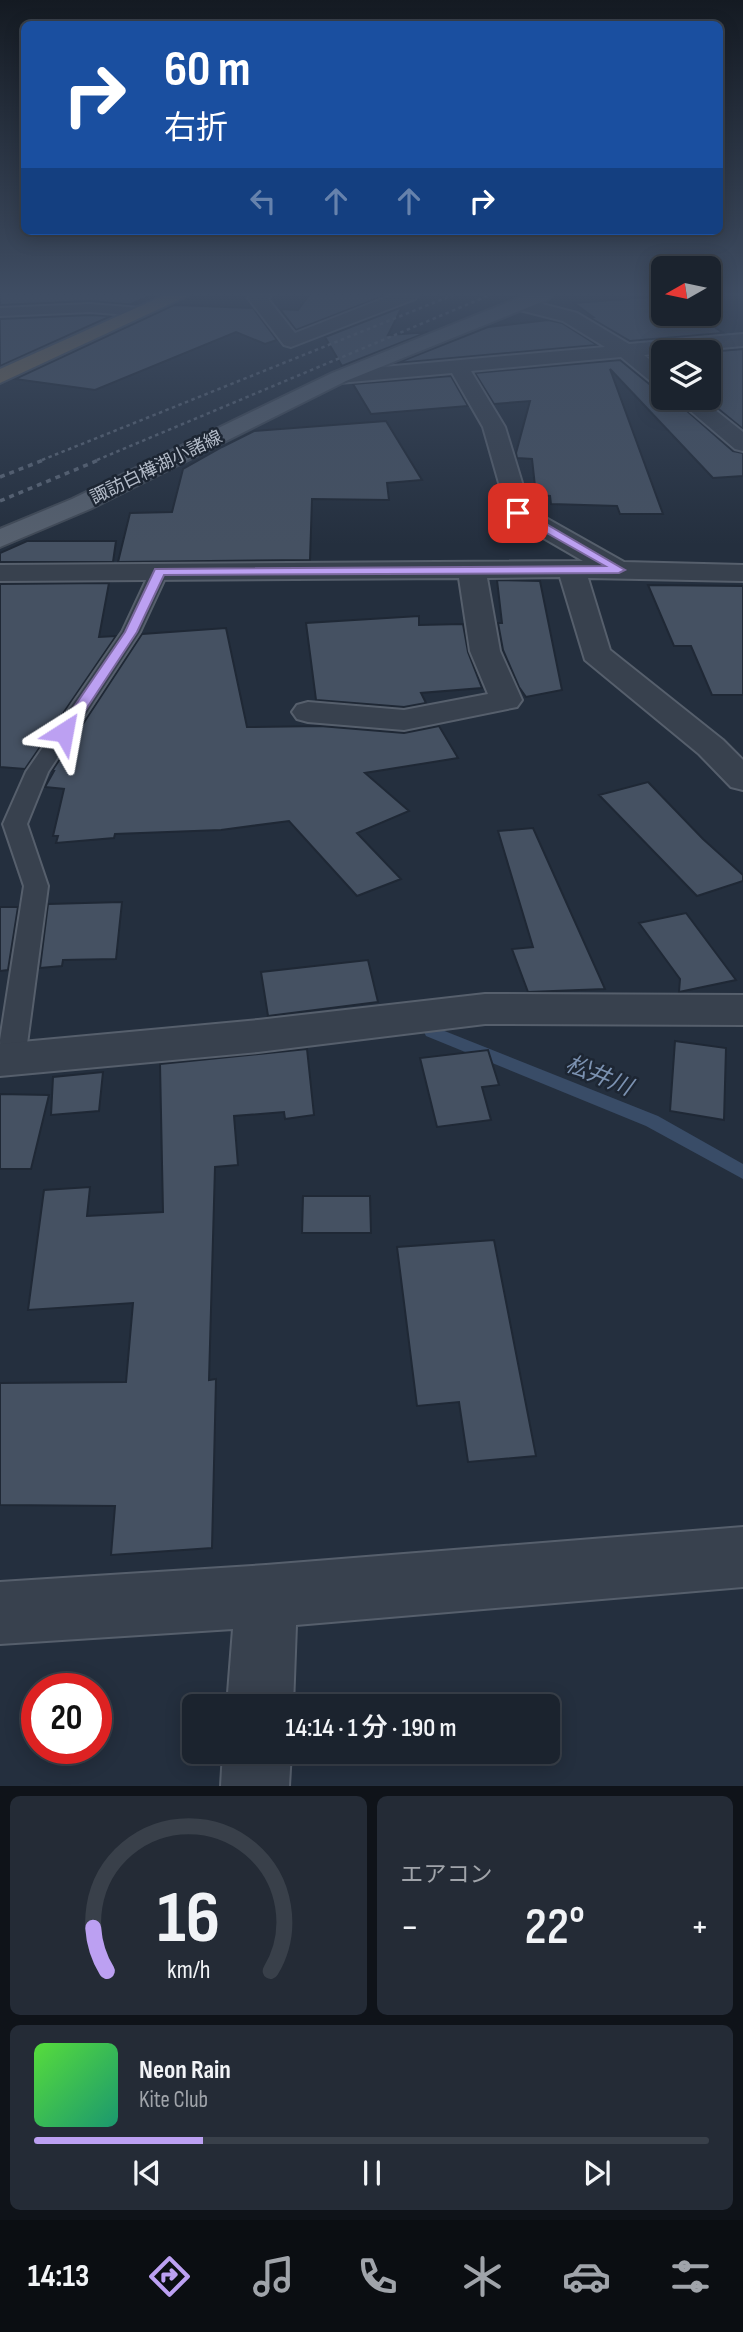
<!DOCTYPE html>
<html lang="ja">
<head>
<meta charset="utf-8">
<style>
	body { margin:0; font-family:"Sofia Sans Condensed","Noto Sans JP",sans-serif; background:#242b36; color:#f1f3f6; height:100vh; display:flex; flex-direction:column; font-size:26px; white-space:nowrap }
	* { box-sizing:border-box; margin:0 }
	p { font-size:23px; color:#a0a4aa }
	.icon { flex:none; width:38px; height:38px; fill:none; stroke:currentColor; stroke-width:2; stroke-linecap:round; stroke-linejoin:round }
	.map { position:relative; height:1786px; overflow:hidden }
	.sheet { display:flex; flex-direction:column; gap:10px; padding:10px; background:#0f1319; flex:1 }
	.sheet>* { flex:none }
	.guide { position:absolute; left:21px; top:21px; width:702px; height:214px; border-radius:10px; box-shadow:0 4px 18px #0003,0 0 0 2px #39404a; background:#1a4fa0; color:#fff; overflow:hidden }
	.needle { width:46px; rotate:261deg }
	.fabs { position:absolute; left:651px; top:256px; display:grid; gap:14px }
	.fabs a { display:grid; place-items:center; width:70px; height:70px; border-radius:10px; background:#1b232e; box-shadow:0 4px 18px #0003,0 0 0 2px #39404a; font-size:35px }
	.speed { position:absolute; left:21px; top:1673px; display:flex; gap:14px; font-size:35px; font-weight:700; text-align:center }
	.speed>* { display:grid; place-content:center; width:91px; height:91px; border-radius:50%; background:#1b232e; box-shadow:0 4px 18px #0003,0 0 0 2px #39404a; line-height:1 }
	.speed .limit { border:10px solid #d22; background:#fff; color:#111 }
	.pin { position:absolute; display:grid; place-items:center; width:60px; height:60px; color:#fff; margin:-30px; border-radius:14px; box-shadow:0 4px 10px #0006 }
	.me { position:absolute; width:77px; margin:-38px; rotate:34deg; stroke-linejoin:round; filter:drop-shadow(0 0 5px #0008) }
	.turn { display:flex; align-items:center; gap:24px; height:147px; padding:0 28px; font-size:32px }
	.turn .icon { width:91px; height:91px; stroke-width:2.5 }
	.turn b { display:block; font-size:49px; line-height:60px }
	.lanes { display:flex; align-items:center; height:66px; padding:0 28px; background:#0003; justify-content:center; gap:35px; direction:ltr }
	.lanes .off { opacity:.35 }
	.big { font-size:52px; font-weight:600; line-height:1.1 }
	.sheet .card { flex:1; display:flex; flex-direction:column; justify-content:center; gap:10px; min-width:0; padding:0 24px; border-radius:10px; background:#242b36 }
	.sheet .dial { align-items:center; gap:0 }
	.dial svg { height:182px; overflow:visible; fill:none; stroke:#39404a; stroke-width:7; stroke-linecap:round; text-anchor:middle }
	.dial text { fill:#f1f3f6; stroke:none }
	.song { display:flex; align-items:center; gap:21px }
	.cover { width:84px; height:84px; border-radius:10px; background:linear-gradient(135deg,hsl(110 70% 55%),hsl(160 70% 35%)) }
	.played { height:7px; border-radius:4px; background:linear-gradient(90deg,#bca0f2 25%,#39404a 25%) }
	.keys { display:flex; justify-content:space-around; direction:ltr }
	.heat { display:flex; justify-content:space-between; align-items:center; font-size:38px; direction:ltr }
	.sheet .tiles { flex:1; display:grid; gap:10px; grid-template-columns:1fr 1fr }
	.card:last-child { grid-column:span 2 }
	.trip { position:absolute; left:182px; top:1694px; width:378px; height:70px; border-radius:10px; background:#1b232e; box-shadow:0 4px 18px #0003,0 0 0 2px #39404a; font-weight:600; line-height:70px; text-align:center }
	.menu { display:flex; height:112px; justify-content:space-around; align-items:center; background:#0b0e12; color:#a0a4aa }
	.menu .icon { width:49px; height:49px }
	.menu .current { color:#bca0f2 }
	.menu b { font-size:32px; color:#f1f3f6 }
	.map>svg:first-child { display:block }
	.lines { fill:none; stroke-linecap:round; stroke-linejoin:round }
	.stream { fill:#394c67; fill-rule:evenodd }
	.building { fill:#455162; stroke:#1f2835; stroke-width:2 }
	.lane-casing { stroke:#565f6c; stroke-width:4 }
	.street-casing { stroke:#565f6c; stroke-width:4 }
	.primary-casing { stroke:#414a57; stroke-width:4 }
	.highway-casing { stroke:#434c59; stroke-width:4 }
	.lane { fill:#38414e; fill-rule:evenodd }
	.street { fill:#38414e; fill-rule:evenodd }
	.primary { fill:#56606e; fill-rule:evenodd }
	.highway { fill:#746855; fill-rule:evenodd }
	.rail-far1 { stroke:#5a6575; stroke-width:2.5; stroke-dasharray:3.5 3.5; stroke-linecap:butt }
	.rail { stroke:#5a6575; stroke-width:3.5; stroke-dasharray:5 5; stroke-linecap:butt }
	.route { fill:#bca0f2; stroke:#7a689d; stroke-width:2 }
	.labels { text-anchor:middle; stroke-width:5; stroke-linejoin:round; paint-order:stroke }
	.far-street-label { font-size:18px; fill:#b4bcc9; stroke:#1d2633 }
	.water-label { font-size:23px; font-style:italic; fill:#7c92b1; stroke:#1d2633 }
</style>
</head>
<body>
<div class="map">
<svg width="743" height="1786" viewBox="0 0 743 1786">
	<rect width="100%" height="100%" fill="#242f3e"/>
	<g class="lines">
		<!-- stream -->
		<path class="stream" d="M 432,1026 L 658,1116 L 743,1164 L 743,1179 L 646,1126 L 426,1036 L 424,1032 L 426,1028 Z"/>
	</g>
	<!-- building -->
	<path class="building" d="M 0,295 L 152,295 L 133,303 L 139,304 L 136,305 L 90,301 L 0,305 Z
		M 309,295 L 386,295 L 296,330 L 280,309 L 298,310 Z
		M 663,296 L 663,313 L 695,313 L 723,333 L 630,341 L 589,317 L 593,317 L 574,303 Z
		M 174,305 L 253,308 L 277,340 L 265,344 L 236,332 L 95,390 L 15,379 Z
		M 402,307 L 388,335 L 428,332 L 342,366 L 325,337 Z
		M 90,315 L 111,316 L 0,366 L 0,319 Z
		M 548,320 L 562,323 L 597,345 L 397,363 L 488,327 Z
		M 743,349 L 743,429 L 704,397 L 709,397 L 709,352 Z
		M 620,360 L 653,387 L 663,388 L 663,397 L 671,397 L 733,451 L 743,453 L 743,476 L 713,478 L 610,369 L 663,514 L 620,514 L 617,506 L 551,504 L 550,496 L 536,495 L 532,459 L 517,458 L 516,453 L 530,401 L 494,404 L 475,373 Z
		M 451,376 L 468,406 L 371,414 L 353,384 Z
		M 386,421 L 422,480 L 387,483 L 389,500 L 312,499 L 310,560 L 118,562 L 130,513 L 172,512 L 183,469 L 222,447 L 254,431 Z
		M 27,541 L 116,541 L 113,562 L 0,562 L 0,553 Z
		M 497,580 L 540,581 L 562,690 L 526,697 L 519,687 L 503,650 L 498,623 L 502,623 Z
		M 109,583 L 99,637 L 116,636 L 25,769 L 0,767 L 0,584 Z
		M 648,585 L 743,586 L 743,695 L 712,695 L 691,646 L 674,646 Z
		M 419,616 L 419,625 L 463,624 L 468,652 L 482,688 L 421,693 L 426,703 L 404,707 L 316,700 L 306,623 Z
		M 226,628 L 247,727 L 320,726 L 404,733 L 439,726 L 458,758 L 365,773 L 409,811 L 357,833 L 401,879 L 357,896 L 289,821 L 221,830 L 115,834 L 114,838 L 56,843 L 58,836 L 53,836 L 64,789 L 45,787 L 54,771 L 52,771 L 142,634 Z
		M 648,782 L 703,839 L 743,875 L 743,881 L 697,896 L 599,795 Z
		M 533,828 L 605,989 L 528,992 L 512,949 L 533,947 L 498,831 Z
		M 122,902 L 116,959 L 63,960 L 62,966 L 40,968 L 48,904 Z
		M 0,907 L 18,907 L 8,970 L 0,971 Z
		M 686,913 L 736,980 L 679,992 L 680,979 L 639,923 Z
		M 368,960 L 378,1002 L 268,1016 L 261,972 Z
		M 675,1041 L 726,1048 L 724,1120 L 670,1111 Z
		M 307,1049 L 314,1115 L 285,1119 L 284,1112 L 234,1116 L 238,1165 L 215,1167 L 209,1380 L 216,1379 L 212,1548 L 111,1555 L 115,1506 L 0,1505 L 0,1383 L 126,1382 L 133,1303 L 28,1310 L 44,1190 L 90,1187 L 87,1216 L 163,1212 L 160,1064 Z
		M 488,1050 L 499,1085 L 482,1087 L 491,1120 L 437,1127 L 420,1058 Z
		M 103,1072 L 99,1111 L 51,1115 L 53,1077 Z
		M 0,1094 L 49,1095 L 31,1169 L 0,1169 Z
		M 303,1196 L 370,1196 L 371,1233 L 302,1233 Z
		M 494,1240 L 536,1456 L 468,1462 L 459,1402 L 417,1406 L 397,1247 Z"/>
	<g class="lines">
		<defs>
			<path id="lane" d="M 90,304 L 141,308 L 147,312 L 141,316 L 90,312 L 0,316 L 0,308 Z
				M 159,567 L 168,572 L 140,632 L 48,772 L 27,824 L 48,886 L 25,1059 L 21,1066 L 11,1069 L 1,1066 L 0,1040 L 24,886 L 3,824 L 26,772 L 122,632 L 150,572 Z"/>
			<path id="street" d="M 250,295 L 271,295 L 268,299 L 295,333 L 392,295 L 417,295 L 415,299 L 291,347 L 284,345 L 248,298 Z
				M 519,298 L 577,313 L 629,344 L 743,334 L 743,346 L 644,355 L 663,370 L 663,386 L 655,385 L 621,357 L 471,371 L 505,427 L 530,509 L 624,562 L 743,565 L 743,581 L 588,578 L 610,650 L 723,740 L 743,760 L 743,790 L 731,787 L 699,754 L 585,660 L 560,577 L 487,578 L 500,651 L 522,700 L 517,707 L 404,730 L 308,722 L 297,719 L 292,712 L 297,705 L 308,702 L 404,710 L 488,694 L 470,651 L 459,578 L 0,581 L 0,565 L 583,561 L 509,518 L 483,427 L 452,373 L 339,383 L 328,377 L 339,371 L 605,347 L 563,321 L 512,308 L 510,304 Z
				M 674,397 L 699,397 L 743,432 L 743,451 L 735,449 Z
				M 485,994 L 743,995 L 743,1025 L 485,1024 L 258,1052 L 0,1076 L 0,1044 L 258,1020 Z
				M 743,1527 L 743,1587 L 296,1625 L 293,1706 L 227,1706 L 233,1629 L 0,1644 L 0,1582 L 266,1565 Z
				M 223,1752 L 291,1752 L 289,1786 L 221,1786 Z"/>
			<path id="primary" d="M 526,295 L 551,295 L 549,299 L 346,381 L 90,509 L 0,547 L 0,529 L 72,499 L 332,373 Z"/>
			<path id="highway" d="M 165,295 L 189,295 L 0,383 L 0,369 Z"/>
		</defs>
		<!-- lane casing -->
		<use href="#lane" class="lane-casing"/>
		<!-- street casing -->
		<use href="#street" class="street-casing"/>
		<!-- primary casing -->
		<use href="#primary" class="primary-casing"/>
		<!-- highway casing -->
		<use href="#highway" class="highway-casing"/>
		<!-- lane -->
		<use href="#lane" class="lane"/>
		<!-- street -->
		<use href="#street" class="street"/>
		<!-- primary -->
		<use href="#primary" class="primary"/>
		<!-- highway -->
		<use href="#highway" class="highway"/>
		<!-- rail-far1 -->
		<path class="rail-far1" d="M 42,460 L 453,295
			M 97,460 L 490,295"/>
		<!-- rail -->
		<path class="rail" d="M 0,477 L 46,459
			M 0,501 L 101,459"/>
	</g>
	<!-- sky -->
	<linearGradient id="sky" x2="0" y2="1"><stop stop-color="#141a22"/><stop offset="0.54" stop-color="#3f4d63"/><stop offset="1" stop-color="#3f4d63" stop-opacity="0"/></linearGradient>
	<rect width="743" height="545" fill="url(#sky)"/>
	<!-- route -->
	<path class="route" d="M 515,510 L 522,510 L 625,570 L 619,573 L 164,575 L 137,632 L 71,732 L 64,736 L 57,732 L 125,632 L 155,569 L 605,566 L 515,515 Z"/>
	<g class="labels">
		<!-- far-street labels -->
		<g class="far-street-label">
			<text transform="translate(156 467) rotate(-26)" y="6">諏訪白樺湖小諸線</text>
		</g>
		<!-- water labels -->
		<g class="water-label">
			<text transform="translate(599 1075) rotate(22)" y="8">松井川</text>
		</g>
	</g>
</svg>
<div class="fabs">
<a><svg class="needle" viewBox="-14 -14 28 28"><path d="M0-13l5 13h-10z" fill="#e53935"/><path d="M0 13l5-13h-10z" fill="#a0a4aa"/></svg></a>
<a><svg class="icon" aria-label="layers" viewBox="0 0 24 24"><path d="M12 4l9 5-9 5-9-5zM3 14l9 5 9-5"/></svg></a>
</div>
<div class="speed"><div class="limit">20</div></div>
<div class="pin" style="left:518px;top:513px;background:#d93025"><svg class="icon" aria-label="arrive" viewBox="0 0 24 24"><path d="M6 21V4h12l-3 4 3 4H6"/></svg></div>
<svg class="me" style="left:64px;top:732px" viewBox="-20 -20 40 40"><path d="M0-17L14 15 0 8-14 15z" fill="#bca0f2" stroke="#fff" stroke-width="4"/></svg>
<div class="trip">14:14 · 1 分 · 190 m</div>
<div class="guide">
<div class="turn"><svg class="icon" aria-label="right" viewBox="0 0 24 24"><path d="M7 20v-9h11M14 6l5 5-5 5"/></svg><div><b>60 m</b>右折</div></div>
<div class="lanes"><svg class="icon off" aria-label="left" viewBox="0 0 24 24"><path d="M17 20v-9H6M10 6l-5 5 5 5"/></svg><svg class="icon off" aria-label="ahead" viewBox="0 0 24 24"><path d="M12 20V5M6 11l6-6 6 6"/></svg><svg class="icon off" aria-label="ahead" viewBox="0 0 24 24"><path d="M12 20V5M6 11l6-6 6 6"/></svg><svg class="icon" aria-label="right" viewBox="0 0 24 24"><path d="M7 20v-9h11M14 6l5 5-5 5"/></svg></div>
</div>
</div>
<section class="sheet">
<div class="tiles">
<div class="card dial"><svg viewBox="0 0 100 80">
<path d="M14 69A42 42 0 1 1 86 69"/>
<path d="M14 69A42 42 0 0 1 8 50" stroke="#bca0f2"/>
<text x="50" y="56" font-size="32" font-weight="700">16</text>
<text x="50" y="72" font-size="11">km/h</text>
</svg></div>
<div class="card"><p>エアコン</p>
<div class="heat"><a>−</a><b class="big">22°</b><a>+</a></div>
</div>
<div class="card">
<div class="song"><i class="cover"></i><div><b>Neon Rain</b><p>Kite Club</p></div></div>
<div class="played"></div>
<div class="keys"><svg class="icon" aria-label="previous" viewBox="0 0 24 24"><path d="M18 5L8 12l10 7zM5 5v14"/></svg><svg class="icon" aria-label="pause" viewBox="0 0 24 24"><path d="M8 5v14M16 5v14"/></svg><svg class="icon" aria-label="next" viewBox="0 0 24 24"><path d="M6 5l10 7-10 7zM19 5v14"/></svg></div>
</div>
</div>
</section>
<nav class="menu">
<b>14:13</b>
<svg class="icon current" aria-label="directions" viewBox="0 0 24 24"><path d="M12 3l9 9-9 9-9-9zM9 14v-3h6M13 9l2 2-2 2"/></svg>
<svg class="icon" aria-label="music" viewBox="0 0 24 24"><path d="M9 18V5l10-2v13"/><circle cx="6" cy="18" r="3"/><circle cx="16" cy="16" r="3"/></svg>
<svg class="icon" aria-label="phone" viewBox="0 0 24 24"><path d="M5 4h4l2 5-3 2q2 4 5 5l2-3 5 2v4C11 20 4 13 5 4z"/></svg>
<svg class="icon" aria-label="climate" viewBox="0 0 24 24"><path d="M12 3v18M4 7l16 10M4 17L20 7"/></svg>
<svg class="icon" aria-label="car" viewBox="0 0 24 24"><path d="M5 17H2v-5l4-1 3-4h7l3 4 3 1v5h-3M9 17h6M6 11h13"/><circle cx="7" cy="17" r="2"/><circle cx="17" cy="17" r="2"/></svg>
<svg class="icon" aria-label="filters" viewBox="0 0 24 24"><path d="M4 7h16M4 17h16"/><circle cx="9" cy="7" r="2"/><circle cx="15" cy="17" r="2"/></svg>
</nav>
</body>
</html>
